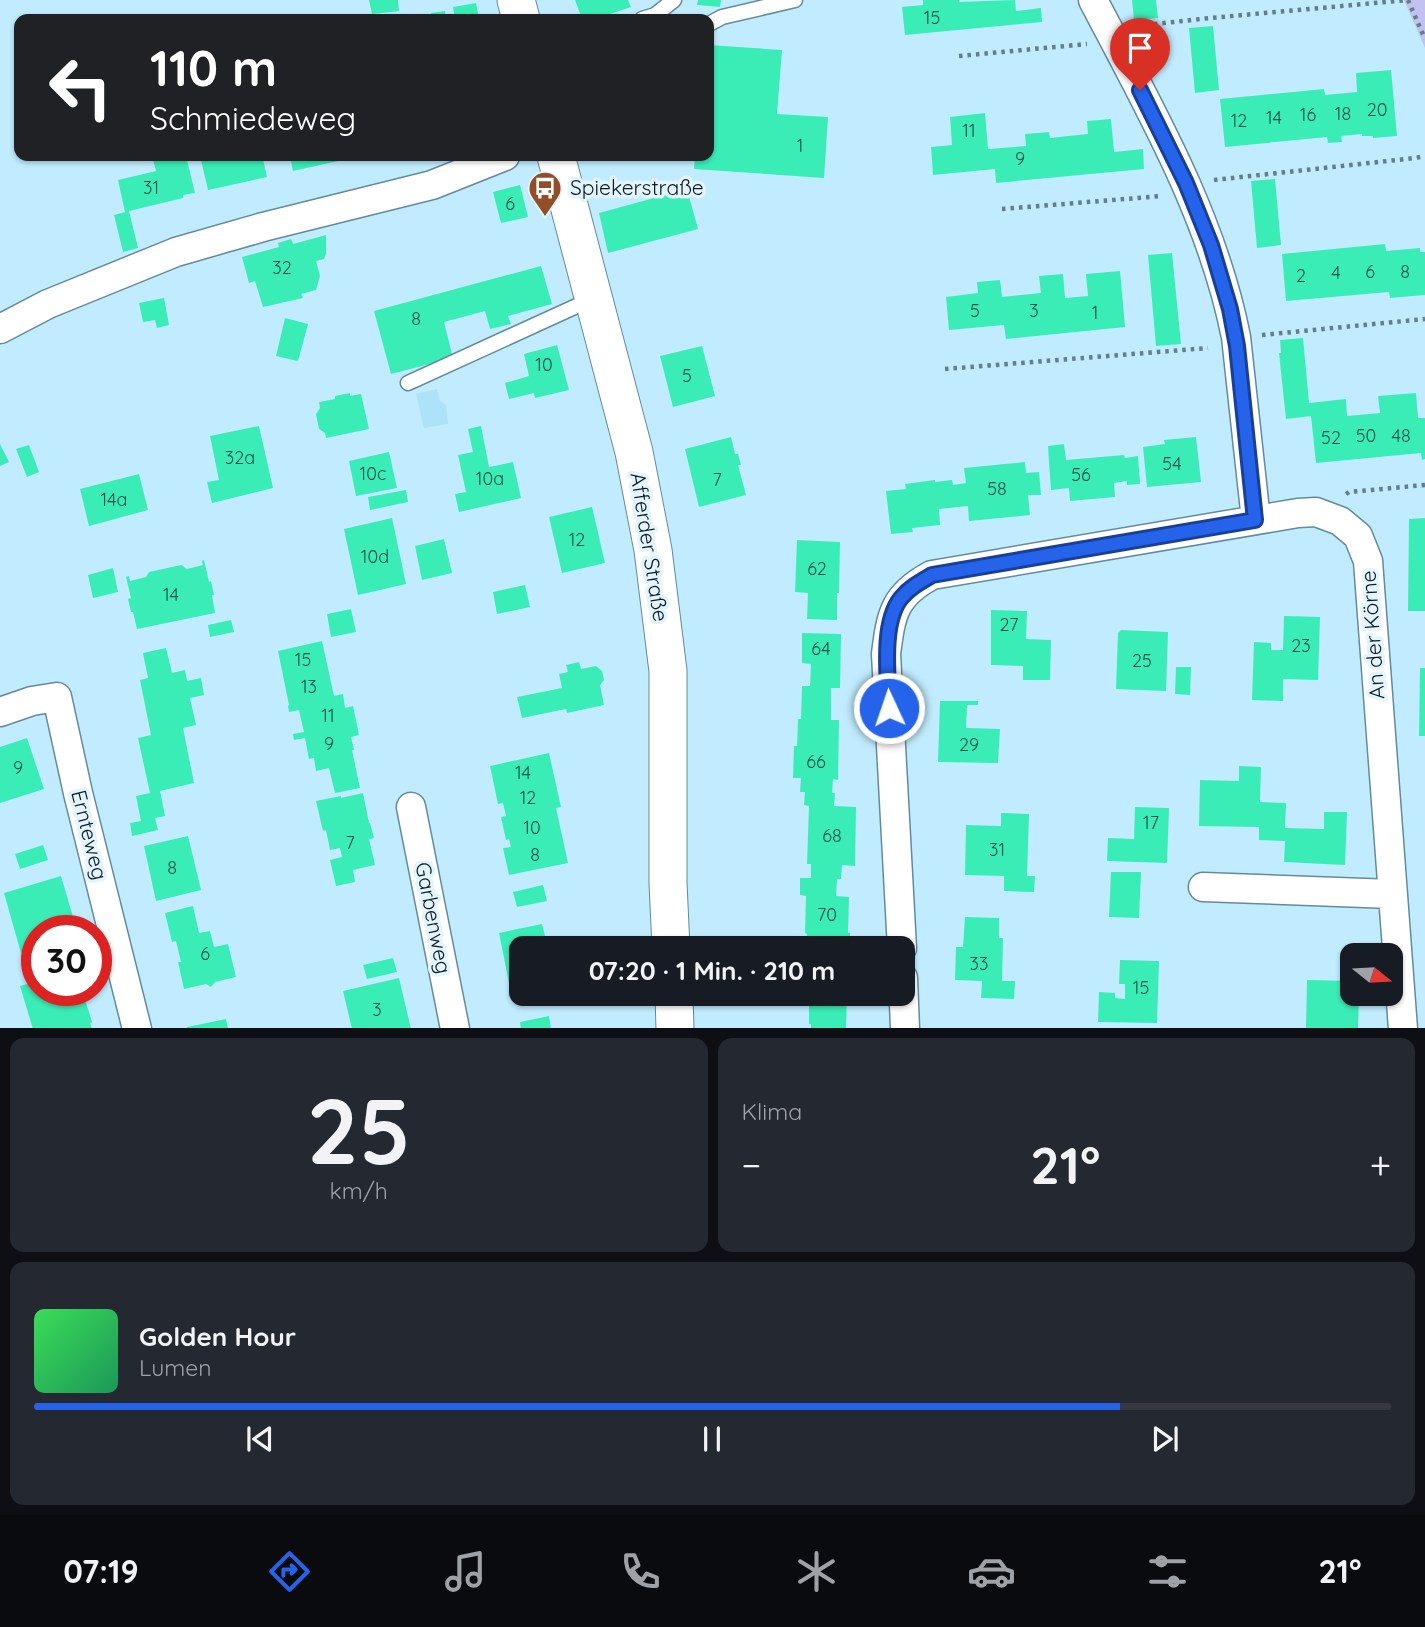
<!DOCTYPE html>
<html lang="de">
<head>
<meta charset="utf-8">
<style>
	body { margin:0; font-family:Quicksand,sans-serif; background:#242831; color:#f1f3f6; height:100vh; display:flex; flex-direction:column; font-size:26px; white-space:nowrap }
	* { box-sizing:border-box; margin:0 }
	p { font-size:23px; color:#9ea1a6 }
	.icon { flex:none; width:38px; height:38px; fill:none; stroke:currentColor; stroke-width:2; stroke-linecap:round; stroke-linejoin:round }
	.map { position:relative; height:1028px; overflow:hidden }
	.sheet { display:flex; flex-direction:column; gap:10px; padding:10px; background:#0d0f14; flex:1 }
	.sheet>* { flex:none }
	.guide { position:absolute; left:14px; top:14px; width:700px; height:147px; border-radius:14px; box-shadow:0 2px 5px #0004; background:#202124; color:#fff; overflow:hidden }
	.needle { width:46px; rotate:108deg }
	.buttons { position:absolute; left:1340px; top:943px; display:grid; gap:14px }
	.buttons a { display:grid; place-items:center; width:63px; height:63px; border-radius:14px; background:#171b24; box-shadow:0 2px 5px #0004; font-size:35px }
	.speed { position:absolute; left:21px; top:915px; display:flex; gap:14px; font-size:35px; font-weight:700; text-align:center }
	.speed>* { display:grid; place-content:center; width:91px; height:91px; border-radius:50%; background:#171b24; box-shadow:0 2px 5px #0004; line-height:1 }
	.speed .limit { border:10px solid #d22; background:#fff; color:#111 }
	.pin { position:absolute; display:grid; place-items:center; width:60px; height:60px; color:#fff; margin:-72px -30px; border-radius:50% 50% 50% 0; rotate:-45deg; box-shadow:0 0 7px #0007 }
	.pin .icon { rotate:45deg }
	.me { position:absolute; width:77px; margin:-38px; rotate:357deg; stroke-linejoin:round; filter:drop-shadow(0 0 5px #0008) }
	.turn { display:flex; align-items:center; gap:24px; height:147px; padding:0 21px; font-size:32px }
	.turn .icon { width:91px; height:91px; stroke-width:2.5 }
	.turn b { display:block; font-size:49px; line-height:60px }
	.big { font-size:52px; font-weight:700; line-height:1.1 }
	.sheet .card { flex:1; display:flex; flex-direction:column; justify-content:center; gap:10px; min-width:0; padding:0 24px; border-radius:14px; background:#242831 }
	.sheet .dial { align-items:center; gap:0 }
	.dial b { font-size:91px; line-height:1 }
	.song { display:flex; align-items:center; gap:21px }
	.cover { width:84px; height:84px; border-radius:10px; background:linear-gradient(135deg,hsl(130 70% 55%),hsl(150 70% 35%)) }
	.played { height:7px; border-radius:4px; background:linear-gradient(90deg,#2563eb 80%,#363941 80%) }
	.keys { display:flex; justify-content:space-around; direction:ltr }
	.heat { display:flex; justify-content:space-between; align-items:center; font-size:38px; direction:ltr }
	.sheet .tiles { flex:1; display:grid; gap:10px; grid-template-columns:1fr 1fr }
	.card:last-child { grid-column:span 2 }
	.trip { position:absolute; left:509px; top:936px; width:406px; height:70px; border-radius:14px; background:#171b24; box-shadow:0 2px 5px #0004; font-weight:700; line-height:70px; text-align:center }
	.dock { display:flex; height:112px; justify-content:space-around; align-items:center; background:#090b0e; color:#9ea1a6 }
	.dock .icon { width:49px; height:49px }
	.dock .current { color:#2563eb }
	.dock b { font-size:32px; color:#f1f3f6 }
	.map>svg:first-child { display:block }
	.built { fill:#aee2f9 }
	.green { fill:#c3c1ef }
	.building { fill:#3aedb7 }
	.lines { fill:none; stroke-linecap:round; stroke-linejoin:round }
	.service-casing { stroke:#638b9d; stroke-width:17 }
	.minor-casing { stroke:#638b9d; stroke-width:31 }
	.tertiary-casing { stroke:#638b9d; stroke-width:39 }
	.path { stroke:#617e8b; stroke-width:4.5; stroke-dasharray:3.5 5; stroke-linecap:butt }
	.service { stroke:#fff; stroke-width:14 }
	.minor { stroke:#fff; stroke-width:28 }
	.tertiary { stroke:#fff; stroke-width:37 }
	.route-casing { stroke:#184099; stroke-width:18 }
	.route { stroke:#2563eb; stroke-width:12 }
	.labels { text-anchor:middle; stroke-width:7; stroke-linejoin:round; paint-order:stroke }
	.number-label { font-size:18px; fill:#175048 }
	.poi-label { font-size:21px; fill:#0b1c23; stroke:#e3f4fc; text-anchor:start }
	.street-label { font-size:21px; fill:#0b1c23; stroke:#e3f4fc }
</style>
</head>
<body>
<div class="map">
<svg width="1425" height="1029" viewBox="0 0 1425 1029">
	<rect width="100%" height="100%" fill="#c1ecff"/>
	<!-- built -->
	<path class="built" d="M 437,389 L 440,401 L 446,405 L 448,424 L 424,428 L 416,394 Z"/>
	<!-- green -->
	<path class="green" d="M 1404,0 L 1425,0 L 1425,48 Z"/>
	<!-- building -->
	<path class="building" d="M 369,0 L 398,0 L 399,11 L 372,14 Z
		M 575,0 L 628,0 L 631,7 L 595,19 L 582,19 Z
		M 698,0 L 721,0 L 720,7 L 697,5 Z
		M 923,0 L 959,0 L 959,2 L 1015,0 L 1016,11 L 1041,8 L 1042,22 L 905,35 L 902,7 L 923,5 Z
		M 1132,0 L 1156,0 L 1158,18 L 1134,20 Z
		M 476,3 L 479,19 L 455,19 L 453,7 Z
		M 445,11 L 446,19 L 433,19 L 431,13 Z
		M 1213,26 L 1219,90 L 1195,93 L 1189,28 Z
		M 709,45 L 782,50 L 777,114 L 828,117 L 824,178 L 694,169 L 695,156 L 709,156 Z
		M 1391,70 L 1397,136 L 1373,138 L 1373,136 L 1362,136 L 1362,134 L 1341,136 L 1342,142 L 1328,143 L 1327,137 L 1225,147 L 1220,99 L 1324,89 L 1325,95 L 1357,92 L 1356,73 Z
		M 985,113 L 988,149 L 1026,146 L 1025,134 L 1049,132 L 1050,138 L 1088,134 L 1087,121 L 1111,119 L 1114,152 L 1143,149 L 1144,169 L 996,183 L 995,169 L 933,175 L 931,147 L 952,145 L 950,117 Z
		M 152,156 L 174,156 L 175,158 L 186,156 L 195,193 L 183,195 L 183,198 L 129,211 L 138,248 L 123,252 L 114,215 L 125,212 L 118,180 L 156,171 Z
		M 200,156 L 271,156 L 271,157 L 263,159 L 267,177 L 208,190 Z
		M 290,156 L 356,156 L 356,157 L 293,171 Z
		M 1275,179 L 1281,245 L 1257,248 L 1251,181 Z
		M 520,185 L 528,217 L 501,223 L 493,192 Z
		M 687,189 L 698,229 L 608,253 L 599,213 Z
		M 326,235 L 326,254 L 324,259 L 316,261 L 320,276 L 316,290 L 301,294 L 303,298 L 263,307 L 255,281 L 249,283 L 242,257 L 279,247 L 278,243 L 291,239 L 293,244 Z
		M 1385,244 L 1386,251 L 1420,248 L 1420,252 L 1425,252 L 1425,295 L 1390,298 L 1389,292 L 1286,301 L 1282,254 Z
		M 1172,253 L 1181,344 L 1156,346 L 1148,255 Z
		M 541,266 L 552,304 L 508,316 L 511,324 L 490,329 L 485,311 L 444,322 L 453,358 L 391,374 L 374,311 Z
		M 1120,271 L 1125,327 L 1006,339 L 1004,325 L 949,330 L 946,297 L 978,293 L 977,282 L 1000,280 L 1002,297 L 1041,293 L 1039,276 L 1063,274 L 1065,298 L 1088,296 L 1086,274 Z
		M 164,298 L 169,325 L 157,328 L 155,320 L 143,322 L 139,303 Z
		M 285,318 L 308,324 L 298,361 L 276,356 Z
		M 1303,338 L 1309,403 L 1346,399 L 1347,416 L 1380,413 L 1378,396 L 1416,393 L 1418,418 L 1425,418 L 1425,459 L 1422,460 L 1421,453 L 1316,463 L 1311,416 L 1286,419 L 1279,353 L 1281,353 L 1280,340 Z
		M 557,345 L 569,390 L 535,398 L 534,393 L 509,399 L 505,383 L 529,376 L 524,354 Z
		M 702,346 L 715,396 L 673,407 L 660,356 Z
		M 350,393 L 350,396 L 361,394 L 369,429 L 326,438 L 325,433 L 319,429 L 316,414 L 320,408 L 319,402 L 335,399 L 335,396 Z
		M 259,426 L 273,488 L 212,503 L 207,482 L 219,480 L 210,436 Z
		M 481,426 L 489,467 L 513,462 L 521,498 L 459,512 L 455,494 L 466,492 L 458,455 L 473,452 L 468,429 Z
		M 731,437 L 735,454 L 738,454 L 741,465 L 738,465 L 746,495 L 699,507 L 685,449 Z
		M 1196,437 L 1201,482 L 1147,487 L 1143,447 L 1165,444 L 1164,440 Z
		M 0,444 L 9,462 L 0,466 Z
		M 1064,444 L 1066,460 L 1124,455 L 1125,458 L 1138,456 L 1140,484 L 1127,485 L 1127,481 L 1114,483 L 1115,497 L 1070,501 L 1069,488 L 1051,490 L 1049,462 L 1048,446 Z
		M 29,445 L 39,472 L 27,477 L 16,449 Z
		M 389,452 L 397,488 L 356,496 L 349,461 Z
		M 1025,462 L 1026,473 L 1039,472 L 1041,495 L 1028,495 L 1030,515 L 969,521 L 968,506 L 939,509 L 940,525 L 912,528 L 913,532 L 891,534 L 886,491 L 906,489 L 905,484 L 935,480 L 935,482 L 952,480 L 953,485 L 966,483 L 964,468 Z
		M 139,474 L 148,510 L 89,526 L 80,489 Z
		M 406,490 L 408,502 L 370,510 L 368,497 Z
		M 592,507 L 605,563 L 562,573 L 549,517 Z
		M 392,518 L 406,584 L 358,595 L 344,529 Z
		M 1425,518 L 1425,611 L 1408,611 L 1409,519 Z
		M 444,539 L 452,573 L 422,580 L 415,546 Z
		M 797,540 L 840,542 L 839,593 L 837,593 L 837,620 L 807,619 L 808,593 L 795,592 Z
		M 204,560 L 209,582 L 211,581 L 214,595 L 212,595 L 215,613 L 137,629 L 133,612 L 131,612 L 128,599 L 131,598 L 126,577 L 129,576 L 130,581 L 146,577 L 149,572 L 181,565 L 187,569 L 203,565 L 202,561 Z
		M 113,568 L 118,592 L 93,598 L 88,575 Z
		M 525,585 L 530,607 L 497,614 L 493,592 Z
		M 351,609 L 356,632 L 331,637 L 327,614 Z
		M 991,610 L 1027,611 L 1026,639 L 1051,640 L 1050,680 L 1023,680 L 1023,666 L 991,665 Z
		M 1284,616 L 1320,617 L 1318,680 L 1283,679 L 1283,701 L 1252,700 L 1254,642 L 1271,643 L 1271,650 L 1283,650 Z
		M 231,620 L 234,632 L 210,637 L 208,625 Z
		M 1121,630 L 1168,632 L 1166,691 L 1116,689 L 1118,633 Z
		M 802,633 L 841,634 L 840,688 L 831,688 L 831,720 L 839,720 L 838,780 L 833,779 L 832,793 L 835,793 L 834,806 L 856,807 L 855,866 L 842,865 L 841,879 L 837,879 L 836,896 L 849,897 L 848,933 L 850,933 L 850,948 L 807,948 L 807,934 L 805,933 L 806,896 L 800,895 L 800,878 L 811,878 L 811,864 L 807,864 L 809,806 L 804,805 L 805,792 L 800,792 L 801,778 L 793,778 L 794,746 L 797,746 L 798,719 L 801,719 L 802,686 L 810,686 L 811,664 L 802,663 Z
		M 322,641 L 334,696 L 343,694 L 345,708 L 353,706 L 359,735 L 351,737 L 354,750 L 352,750 L 360,788 L 335,793 L 329,768 L 316,771 L 314,758 L 309,759 L 305,738 L 294,740 L 293,734 L 304,732 L 299,710 L 289,712 L 288,706 L 289,705 L 278,651 Z
		M 166,648 L 172,673 L 185,670 L 187,681 L 201,678 L 204,695 L 190,698 L 196,725 L 183,728 L 194,783 L 160,791 L 165,816 L 155,818 L 158,830 L 132,836 L 130,823 L 141,821 L 136,796 L 150,793 L 138,738 L 151,735 L 140,680 L 148,678 L 143,653 Z
		M 579,662 L 581,669 L 596,666 L 602,671 L 604,680 L 600,685 L 604,705 L 567,713 L 566,709 L 522,718 L 517,697 L 562,688 L 559,674 L 568,672 L 566,665 Z
		M 1176,667 L 1191,667 L 1190,695 L 1175,694 Z
		M 1420,668 L 1425,668 L 1425,736 L 1419,736 Z
		M 940,701 L 978,701 L 978,705 L 967,705 L 966,728 L 1000,729 L 998,763 L 938,762 Z
		M 27,738 L 44,789 L 0,803 L 0,747 Z
		M 549,753 L 561,807 L 556,808 L 568,863 L 509,875 L 503,848 L 511,847 L 509,839 L 506,840 L 501,817 L 506,816 L 503,803 L 498,804 L 490,766 Z
		M 1239,766 L 1261,767 L 1260,802 L 1286,803 L 1285,828 L 1324,829 L 1324,812 L 1347,812 L 1345,865 L 1284,862 L 1285,841 L 1259,840 L 1259,827 L 1199,826 L 1200,780 L 1239,781 Z
		M 363,793 L 369,823 L 370,823 L 374,838 L 369,839 L 375,865 L 353,870 L 355,882 L 336,886 L 330,860 L 342,857 L 340,848 L 330,850 L 326,830 L 323,831 L 316,801 L 341,796 L 341,798 Z
		M 1135,807 L 1169,808 L 1167,863 L 1107,861 L 1108,838 L 1134,839 Z
		M 1001,813 L 1029,814 L 1027,876 L 1035,876 L 1034,892 L 1004,891 L 1004,876 L 965,875 L 966,825 L 1001,826 Z
		M 188,836 L 201,890 L 156,901 L 144,846 Z
		M 43,845 L 48,860 L 20,869 L 15,854 Z
		M 1111,872 L 1141,872 L 1139,918 L 1109,917 Z
		M 61,876 L 76,927 L 64,931 L 37,931 L 37,958 L 33,949 L 21,953 L 4,893 Z
		M 543,885 L 547,901 L 517,907 L 513,892 Z
		M 193,906 L 199,933 L 210,931 L 214,947 L 228,944 L 236,977 L 215,982 L 211,987 L 206,984 L 184,989 L 178,962 L 181,962 L 176,941 L 172,942 L 165,913 Z
		M 965,917 L 999,918 L 999,938 L 1003,938 L 1002,981 L 1015,981 L 1014,999 L 981,998 L 982,981 L 955,980 L 956,947 L 963,947 Z
		M 542,924 L 548,948 L 522,948 L 522,996 L 512,998 L 499,933 Z
		M 393,958 L 397,972 L 367,979 L 363,965 Z
		M 1120,960 L 1159,961 L 1157,1023 L 1098,1022 L 1099,992 L 1115,993 L 1115,998 L 1125,999 L 1125,984 L 1119,984 Z
		M 399,978 L 411,1029 L 352,1029 L 343,991 Z
		M 1307,980 L 1353,981 L 1353,994 L 1359,994 L 1358,1029 L 1306,1029 Z
		M 37,981 L 37,990 L 82,990 L 92,1022 L 90,1023 L 92,1029 L 33,1029 L 20,986 Z
		M 809,994 L 847,994 L 846,1029 L 811,1029 L 811,1024 L 809,1024 Z
		M 549,1016 L 551,1029 L 521,1029 L 520,1022 Z
		M 226,1019 L 228,1029 L 187,1029 L 187,1027 Z"/>
	<g class="lines">
		<defs>
			<path id="service" d="M 642,19 L 655,15 L 674,0
				M 709,24 L 722,17 L 795,0
				M 408,383 L 592,299"/>
			<path id="minor" d="M 1093,0 C 1150,109 1212,216 1236,337 L 1256,520
				M 0,329 L 48,304 L 176,252 L 263,227 L 432,185 L 505,156
				M 0,712 L 32,701 L 57,697 L 78,793 L 137,1029
				M 411,807 L 455,1029
				M 1203,887 L 1392,894
				M 902,948 L 886,654 C 891,614 894,595 932,575 L 1298,513 L 1316,512 L 1340,521 L 1358,536 L 1368,561 L 1403,1029
				M 903,978 L 905,1029"/>
			<path id="tertiary" d="M 516,0 L 521,19
				M 556,156 L 634,452 L 653,550 L 668,671 L 668,883 L 671,948
				M 674,994 L 675,1029"/>
		</defs>
		<!-- service casing -->
		<use href="#service" class="service-casing"/>
		<!-- minor casing -->
		<use href="#minor" class="minor-casing"/>
		<!-- tertiary casing -->
		<use href="#tertiary" class="tertiary-casing"/>
		<!-- path -->
		<path class="path" d="M 1408,0 L 1425,39
			M 1137,26 L 1210,18 L 1408,0
			M 959,56 L 1087,44
			M 1214,180 L 1415,158 L 1425,156
			M 1002,209 L 1162,196
			M 1262,335 L 1425,319
			M 945,369 L 1208,348
			M 1346,494 L 1349,492 L 1425,485"/>
		<!-- service -->
		<use href="#service" class="service"/>
		<!-- minor -->
		<use href="#minor" class="minor"/>
		<!-- tertiary -->
		<use href="#tertiary" class="tertiary"/>
	</g>
	<g class="lines">
		<defs>
			<path id="route" d="M 889,708 C 888,677 881,623 901,598 C 909,588 920,582 932,575 L 1255,520 L 1237,346 L 1230,309 L 1211,245 L 1186,183 L 1140,90"/>
		</defs>
		<!-- route casing -->
		<use href="#route" class="route-casing"/>
		<!-- route -->
		<use href="#route" class="route"/>
	</g>
	<!-- icons -->
	<defs>
		<symbol id="bus-pin" viewBox="-11 -11 22 30"><path d="M0 17L-7.5 6A9.5 9.5 0 1 1 7.5 6Z" fill="#944e27" stroke="#e3f4fc"/><path d="M-5-6H5V4H4V6H2V4H-2V6H-4V4H-5ZM-3.5-4V0h7V-4ZM-3.5 1.2v1.5H-2V1.2ZM2 1.2v1.5H3.5V1.2Z" fill="#fff"/></symbol>
	</defs>
	<g fill-rule="evenodd">
		<use href="#bus-pin" x="526" y="169" width="38" height="52"/>
	</g>
	<g class="labels">
		<!-- number labels -->
		<g class="number-label">
			<text x="932" y="24">15</text>
			<text x="1377" y="116">20</text>
			<text x="1343" y="120">18</text>
			<text x="1308" y="121">16</text>
			<text x="1274" y="124">14</text>
			<text x="1239" y="127">12</text>
			<text x="969" y="137">11</text>
			<text x="800" y="152">1</text>
			<text x="1020" y="165">9</text>
			<text x="151" y="194">31</text>
			<text x="510" y="210">6</text>
			<text x="282" y="274">32</text>
			<text x="1370" y="278">6</text>
			<text x="1405" y="278">8</text>
			<text x="1336" y="279">4</text>
			<text x="1301" y="282">2</text>
			<text x="975" y="317">5</text>
			<text x="1034" y="317">3</text>
			<text x="1095" y="319">1</text>
			<text x="416" y="325">8</text>
			<text x="544" y="371">10</text>
			<text x="687" y="382">5</text>
			<text x="1366" y="442">50</text>
			<text x="1401" y="442">48</text>
			<text x="1331" y="444">52</text>
			<text x="240" y="464">32a</text>
			<text x="1172" y="470">54</text>
			<text x="373" y="480">10c</text>
			<text x="1081" y="481">56</text>
			<text x="490" y="485">10a</text>
			<text x="717" y="486">7</text>
			<text x="997" y="495">58</text>
			<text x="114" y="506">14a</text>
			<text x="577" y="546">12</text>
			<text x="375" y="563">10d</text>
			<text x="817" y="575">62</text>
			<text x="171" y="601">14</text>
			<text x="1009" y="631">27</text>
			<text x="1301" y="652">23</text>
			<text x="821" y="655">64</text>
			<text x="303" y="666">15</text>
			<text x="1142" y="667">25</text>
			<text x="309" y="693">13</text>
			<text x="328" y="722">11</text>
			<text x="329" y="750">9</text>
			<text x="969" y="751">29</text>
			<text x="816" y="768">66</text>
			<text x="18" y="774">9</text>
			<text x="523" y="779">14</text>
			<text x="528" y="804">12</text>
			<text x="1151" y="829">17</text>
			<text x="532" y="834">10</text>
			<text x="832" y="842">68</text>
			<text x="350" y="849">7</text>
			<text x="997" y="856">31</text>
			<text x="535" y="861">8</text>
			<text x="172" y="874">8</text>
			<text x="827" y="921">70</text>
			<text x="205" y="960">6</text>
			<text x="979" y="970">33</text>
			<text x="1141" y="994">15</text>
			<text x="377" y="1016">3</text>
		</g>
		<!-- poi labels -->
		<g class="poi-label">
			<text x="570" y="195">Spiekerstraße</text>
		</g>
		<!-- street labels -->
		<g class="street-label">
			<text transform="translate(649 547) rotate(81)" y="7">Afferder Straße</text>
			<text transform="translate(1373 635) rotate(-94)" y="7">An der Körne</text>
			<text transform="translate(89 835) rotate(76)" y="7">Ernteweg</text>
			<text transform="translate(433 918) rotate(79)" y="7">Garbenweg</text>
		</g>
	</g>
</svg>
<div class="buttons">
<a><svg class="needle" viewBox="-14 -14 28 28"><path d="M0-13l5 13h-10z" fill="#e53935"/><path d="M0 13l5-13h-10z" fill="#9ea1a6"/></svg></a>
</div>
<div class="speed"><div class="limit">30</div></div>
<div class="pin" style="left:1140px;top:90px;background:#d93025"><svg class="icon" aria-label="arrive" viewBox="0 0 24 24"><path d="M6 21V4h12l-3 4 3 4H6"/></svg></div>
<svg class="me" style="left:889px;top:708px" viewBox="-20 -20 40 40"><circle r="17" fill="#2563eb" stroke="#fff" stroke-width="3"/><path d="M0-11L8 9 0 5-8 9z" fill="#fff"/></svg>
<div class="trip">07:20 · 1 Min. · 210 m</div>
<div class="guide">
<div class="turn"><svg class="icon" aria-label="left" viewBox="0 0 24 24"><path d="M17 20v-9H6M10 6l-5 5 5 5"/></svg><div><b>110 m</b>Schmiedeweg</div></div>
</div>
</div>
<section class="sheet">
<div class="tiles">
<div class="card dial"><b>25</b><p>km/h</p></div>
<div class="card"><p>Klima</p>
<div class="heat"><a>−</a><b class="big">21°</b><a>+</a></div>
</div>
<div class="card">
<div class="song"><i class="cover"></i><div><b>Golden Hour</b><p>Lumen</p></div></div>
<div class="played"></div>
<div class="keys"><svg class="icon" aria-label="previous" viewBox="0 0 24 24"><path d="M18 5L8 12l10 7zM5 5v14"/></svg><svg class="icon" aria-label="pause" viewBox="0 0 24 24"><path d="M8 5v14M16 5v14"/></svg><svg class="icon" aria-label="next" viewBox="0 0 24 24"><path d="M6 5l10 7-10 7zM19 5v14"/></svg></div>
</div>
</div>
</section>
<nav class="dock">
<b>07:19</b>
<svg class="icon current" aria-label="directions" viewBox="0 0 24 24"><path d="M12 3l9 9-9 9-9-9zM9 14v-3h6M13 9l2 2-2 2"/></svg>
<svg class="icon" aria-label="music" viewBox="0 0 24 24"><path d="M9 18V5l10-2v13"/><circle cx="6" cy="18" r="3"/><circle cx="16" cy="16" r="3"/></svg>
<svg class="icon" aria-label="phone" viewBox="0 0 24 24"><path d="M5 4h4l2 5-3 2q2 4 5 5l2-3 5 2v4C11 20 4 13 5 4z"/></svg>
<svg class="icon" aria-label="climate" viewBox="0 0 24 24"><path d="M12 3v18M4 7l16 10M4 17L20 7"/></svg>
<svg class="icon" aria-label="car" viewBox="0 0 24 24"><path d="M5 17H2v-5l4-1 3-4h7l3 4 3 1v5h-3M9 17h6M6 11h13"/><circle cx="7" cy="17" r="2"/><circle cx="17" cy="17" r="2"/></svg>
<svg class="icon" aria-label="filters" viewBox="0 0 24 24"><path d="M4 7h16M4 17h16"/><circle cx="9" cy="7" r="2"/><circle cx="15" cy="17" r="2"/></svg>
<b>21°</b>
</nav>
</body>
</html>
